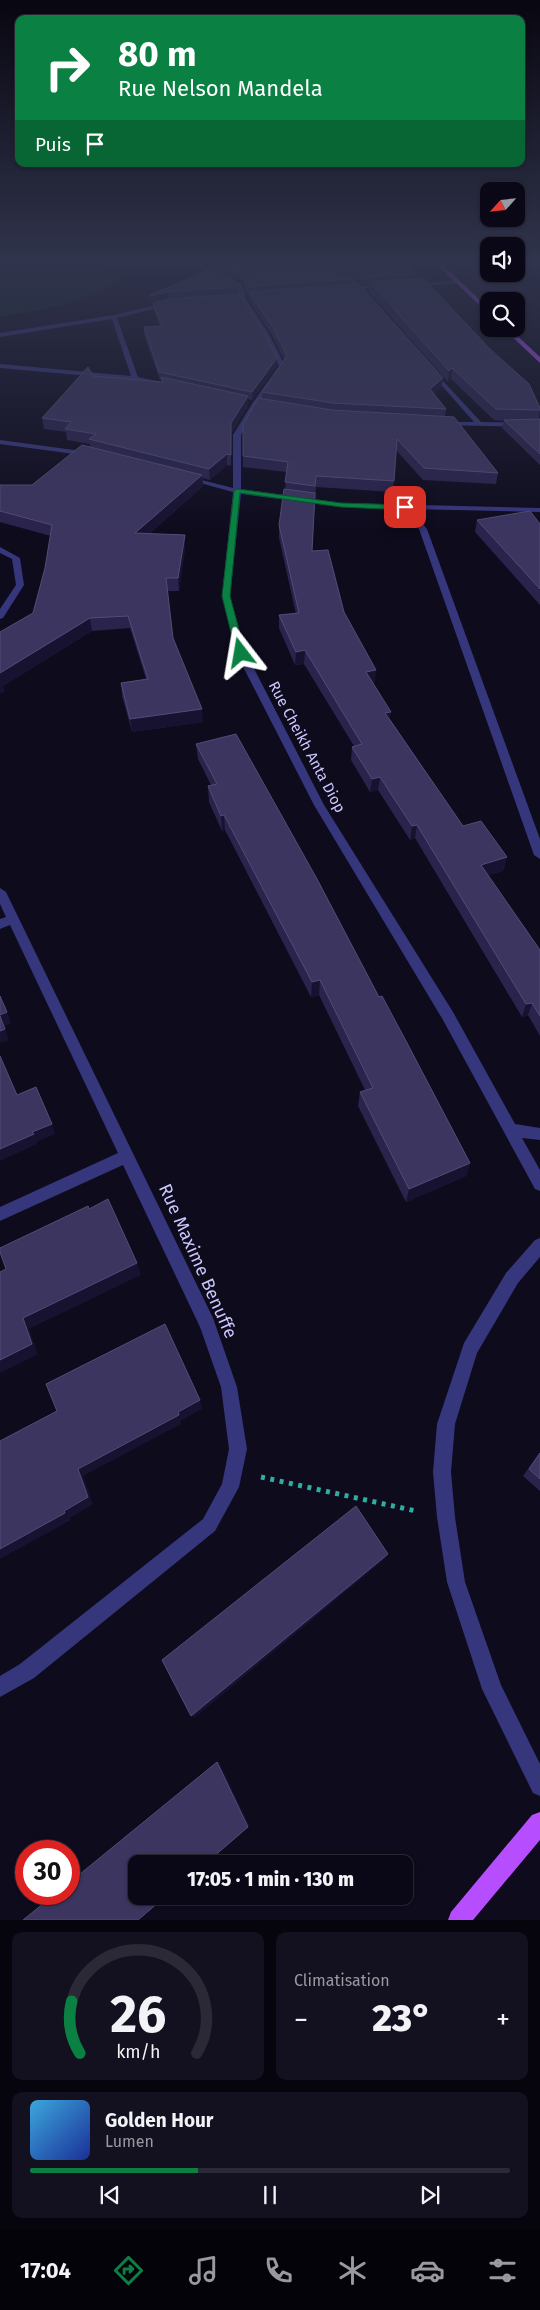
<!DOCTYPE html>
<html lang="fr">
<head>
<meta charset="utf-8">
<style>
	body { margin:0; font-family:"Fira Sans",sans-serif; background:#13111f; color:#f1f3f6; height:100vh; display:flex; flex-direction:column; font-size:19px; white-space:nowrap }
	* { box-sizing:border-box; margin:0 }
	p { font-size:16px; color:#999aa1 }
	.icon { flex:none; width:28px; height:28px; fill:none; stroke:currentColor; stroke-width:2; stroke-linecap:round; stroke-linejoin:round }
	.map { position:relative; height:1920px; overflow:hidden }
	.sheet { display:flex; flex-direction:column; gap:12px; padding:12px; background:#06040c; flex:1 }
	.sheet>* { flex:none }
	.guide { position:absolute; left:15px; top:15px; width:510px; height:152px; border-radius:10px; box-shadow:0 1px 4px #0004,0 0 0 1px #2a2935; background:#0b8043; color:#fff; overflow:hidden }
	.needle { width:32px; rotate:243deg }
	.buttons { position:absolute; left:480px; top:182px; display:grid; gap:10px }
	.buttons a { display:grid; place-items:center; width:45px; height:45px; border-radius:10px; background:#0a0816; box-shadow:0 1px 4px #0004,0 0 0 1px #2a2935; font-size:25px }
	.speed { position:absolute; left:15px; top:1840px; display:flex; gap:10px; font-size:25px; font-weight:700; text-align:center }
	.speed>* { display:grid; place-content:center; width:65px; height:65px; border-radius:50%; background:#0a0816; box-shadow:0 1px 4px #0004,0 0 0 1px #2a2935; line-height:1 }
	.speed .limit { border:8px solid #d22; background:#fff; color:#111 }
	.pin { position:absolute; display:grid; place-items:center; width:42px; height:42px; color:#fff; margin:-21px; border-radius:10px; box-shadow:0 2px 8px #0006 }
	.me { position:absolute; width:55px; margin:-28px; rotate:346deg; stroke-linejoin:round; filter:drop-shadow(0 0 4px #0008) }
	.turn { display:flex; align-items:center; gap:18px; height:105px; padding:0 20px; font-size:22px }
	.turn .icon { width:65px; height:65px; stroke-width:2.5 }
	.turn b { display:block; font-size:35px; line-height:42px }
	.then { display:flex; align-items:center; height:48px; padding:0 20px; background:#0003; gap:10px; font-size:19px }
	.big { font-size:38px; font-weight:800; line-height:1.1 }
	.sheet .tile { flex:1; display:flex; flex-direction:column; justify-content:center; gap:8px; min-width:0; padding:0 18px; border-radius:10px; background:#13111f }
	.sheet .dial { align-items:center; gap:0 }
	.dial svg { height:130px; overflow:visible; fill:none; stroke:#2a2935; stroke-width:7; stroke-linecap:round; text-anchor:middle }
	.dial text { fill:#f1f3f6; stroke:none }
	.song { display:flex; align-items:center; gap:15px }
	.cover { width:60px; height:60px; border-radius:8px; background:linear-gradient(135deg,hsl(200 70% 55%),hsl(230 70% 35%)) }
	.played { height:5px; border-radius:2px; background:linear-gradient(90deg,#0b8043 35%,#2a2935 35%) }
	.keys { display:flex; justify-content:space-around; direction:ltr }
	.heat { display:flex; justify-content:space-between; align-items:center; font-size:28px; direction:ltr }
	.sheet .tiles { flex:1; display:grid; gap:12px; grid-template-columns:1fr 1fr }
	.tile:last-child { grid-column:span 2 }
	.trip { position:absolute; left:128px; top:1855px; width:285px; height:50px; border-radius:10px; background:#0a0816; box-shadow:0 1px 4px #0004,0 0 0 1px #2a2935; font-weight:800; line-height:50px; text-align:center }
	.tab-bar { display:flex; height:80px; justify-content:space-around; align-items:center; background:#040309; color:#999aa1 }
	.tab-bar .icon { width:35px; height:35px }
	.tab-bar .selected { color:#0b8043 }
	.tab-bar b { font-size:22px; color:#f1f3f6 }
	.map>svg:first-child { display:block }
	.green { fill:#0e2725 }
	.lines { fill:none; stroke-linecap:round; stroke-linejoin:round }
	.path { stroke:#2cafa1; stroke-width:5; stroke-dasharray:4 5.5; stroke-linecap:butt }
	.minor { fill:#36367c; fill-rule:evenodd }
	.major { fill:#b64eff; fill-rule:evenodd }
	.wall { fill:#2a234c }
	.shaded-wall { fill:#181231 }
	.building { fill:#3b355f; stroke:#524c78 }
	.route { fill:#0b8043; stroke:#07532c }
	.labels { text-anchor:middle; stroke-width:5; stroke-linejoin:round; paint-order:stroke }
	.street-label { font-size:15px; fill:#cbc7ff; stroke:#0e0b1d }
	.near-street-label { font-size:18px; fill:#cbc7ff; stroke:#0e0b1d }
</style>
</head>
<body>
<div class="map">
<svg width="540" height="1920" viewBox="0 0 540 1920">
	<rect width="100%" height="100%" fill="#0e0b1d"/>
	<!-- green -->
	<path class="green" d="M 0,263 L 89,263 L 111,272 L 120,279 C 87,305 40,309 0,317 Z"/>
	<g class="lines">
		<!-- path -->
		<path class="path" d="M 261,1477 L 416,1511"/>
		<!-- minor -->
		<path class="minor" d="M 189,263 L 197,263 L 242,284 L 246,299 L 270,336 L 285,366 L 258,404 L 241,435 L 241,489 L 341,503 L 540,508 L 540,512 L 411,509 L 427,529 L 540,839 L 540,859 L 534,855 L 419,529 L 402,509 L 341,507 L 241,494 L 230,596 L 246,653 L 324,805 L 453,1012 L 515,1124 L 540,1128 L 540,1140 L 522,1138 L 540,1170 L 540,1191 L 535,1189 L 443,1020 L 314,805 L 236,653 L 222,596 L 233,492 L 182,478 L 186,476 L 233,488 L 233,435 L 252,404 L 279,366 L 264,336 L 240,299 L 237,286 Z
			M 335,263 L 341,263 L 361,286 L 385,284 L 388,286 L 364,289 L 367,293 L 364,295 L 358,290 L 343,290 L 343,288 L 355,287 Z
			M 458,280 L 460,283 L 413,287 L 410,285 Z
			M 168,302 L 170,305 L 117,318 L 138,377 L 165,383 L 165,385 L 135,380 L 0,368 L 0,364 L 131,376 L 112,319 L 0,337 L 0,333 L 114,315 Z
			M 431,368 L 481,422 L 540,423 L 540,427 L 441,425 L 439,424 L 443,422 L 474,422 L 429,371 L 429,369 Z
			M 0,440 L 89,452 L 93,454 L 89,456 L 0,444 Z
			M 0,547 L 20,558 L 24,585 L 3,618 L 0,619 L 0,609 L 16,585 L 12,559 L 0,553 Z
			M 0,888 L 6,892 L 213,1318 L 237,1387 L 247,1449 L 239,1487 L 215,1531 L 34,1678 L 0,1697 L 0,1676 L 20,1664 L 203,1519 L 222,1484 L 229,1449 L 221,1387 L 200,1327 L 123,1165 L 0,1221 L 0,1207 L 118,1153 L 10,925 L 0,929 L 0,919 L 6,917 L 0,904 Z
			M 540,1238 L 540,1257 L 518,1283 L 477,1353 L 455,1424 L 451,1472 L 455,1517 L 465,1582 L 501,1685 L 540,1764 L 540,1796 L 533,1793 L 482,1689 L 447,1582 L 437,1517 L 433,1472 L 437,1424 L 464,1343 L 506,1273 L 535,1240 Z"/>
		<!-- major -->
		<path class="major" d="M 435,263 L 441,263 L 489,309 L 489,314 Z
			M 504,329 L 510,329 L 540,357 L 540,363 Z
			M 540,1812 L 540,1840 L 473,1920 L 448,1920 L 451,1912 L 532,1815 Z"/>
	</g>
	<!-- wall -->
	<path class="wall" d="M 205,263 L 340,263 L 347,271 L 347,279 L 349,279 L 348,285 L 441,388 L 434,394 L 446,409 L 445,417 L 498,473 L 496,484 L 423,480 L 396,450 L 393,492 L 316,487 L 312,551 L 344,612 L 375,683 L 373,683 L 390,719 L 463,826 L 507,857 L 503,871 L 488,875 L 540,950 L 540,1036 L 528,1015 L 522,1017 L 415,838 L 410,840 L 378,790 L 370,792 L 351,760 L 352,747 L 354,746 L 304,664 L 295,665 L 279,628 L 279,615 L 296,614 L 279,538 L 279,525 L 285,489 L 287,472 L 243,467 L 243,425 L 262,398 L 262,392 L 284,360 L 272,335 L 249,301 L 249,294 L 246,294 L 243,282 L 222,272 L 222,269 Z
		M 343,263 L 406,263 L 417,274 L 417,279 L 540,408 L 539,419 L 540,419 L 540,465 L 502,428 L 504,421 L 494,420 L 451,379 L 448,382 L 369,292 L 369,285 L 363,285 Z
		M 212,269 L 237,287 L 238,294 L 169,299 L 151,304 L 150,295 Z
		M 153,303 L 277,358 L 277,366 L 252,400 L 248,399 L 248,406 L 231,434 L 231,466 L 227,465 L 210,480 L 203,478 L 203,486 L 149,534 L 185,548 L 179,591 L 167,591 L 173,638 L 203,722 L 132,732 L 122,696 L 121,683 L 146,679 L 130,628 L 92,631 L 3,686 L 4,692 L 0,693 L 0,632 L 33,613 L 45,568 L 51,536 L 0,522 L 0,485 L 32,485 L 90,447 L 90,444 L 67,440 L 66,432 L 44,429 L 42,418 L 93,376 L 162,382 L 162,380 L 160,380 L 144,335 L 144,327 L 160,326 L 154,311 Z
		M 477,520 L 540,524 L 540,605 L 475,532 Z
		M 196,744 L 379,997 L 470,1163 L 466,1176 L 406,1202 L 358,1106 L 360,1092 L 365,1090 L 319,995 L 311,997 L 225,830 L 222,831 L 209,802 L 208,786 L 211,785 L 198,759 Z
		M 540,1452 L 540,1491 L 523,1476 Z"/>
	<!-- shaded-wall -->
	<path class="shaded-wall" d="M 168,292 L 169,299 L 151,304 L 150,296 Z
		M 277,358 L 277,366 L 252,400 L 252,392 Z
		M 452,368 L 451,379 L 448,382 L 449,371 Z
		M 443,378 L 441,388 L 429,399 L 430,389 Z
		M 248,396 L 248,406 L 231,434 L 231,466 L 231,423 Z
		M 227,454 L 227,465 L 210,480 L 209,469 Z
		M 202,475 L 203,486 L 136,545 L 135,533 Z
		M 185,535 L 185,548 L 179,591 L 178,578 Z
		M 90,618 L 92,631 L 3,686 L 4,692 L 0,693 L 0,673 Z
		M 305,650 L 304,664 L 295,665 L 296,652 Z
		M 376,670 L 375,683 L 365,685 L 366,672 Z
		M 202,709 L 203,722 L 132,732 L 130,719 Z
		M 391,712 L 389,726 L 385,713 Z
		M 380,777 L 378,790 L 370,792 L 372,779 Z
		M 224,815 L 225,830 L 222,831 L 221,816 Z
		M 417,825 L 415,838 L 410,840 L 412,826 Z
		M 507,857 L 503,871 L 478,878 L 481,865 Z
		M 320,980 L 319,995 L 311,997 L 312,982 Z
		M 532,1003 L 528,1015 L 522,1017 L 526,1004 Z
		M 7,1012 L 11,1023 L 4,1026 L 0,1015 Z
		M 5,1029 L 9,1040 L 0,1043 L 0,1031 Z
		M 52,1124 L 55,1134 L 36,1142 L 37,1144 L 0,1161 L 0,1149 L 32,1132 Z
		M 470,1163 L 466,1176 L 406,1202 L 409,1189 Z
		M 137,1263 L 141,1275 L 29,1329 L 38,1354 L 0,1373 L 0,1360 L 23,1318 Z
		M 200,1400 L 202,1409 L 180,1421 L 181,1424 L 83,1476 L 93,1504 L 70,1518 L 71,1520 L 0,1559 L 0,1549 L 64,1511 L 78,1469 L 178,1412 Z
		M 388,1554 L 385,1559 L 194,1718 L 191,1716 Z
		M 217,1762 L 219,1762 L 249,1825 L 248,1827 Z"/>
	<!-- building -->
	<path class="building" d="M 224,263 L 304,263 L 349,279 L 246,287 L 243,275 L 222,265 L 225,264 Z
		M 324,263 L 340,263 L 347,271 Z
		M 350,263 L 406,263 L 417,274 L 363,278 Z
		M 212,269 L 235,280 L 237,287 L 168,292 L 150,296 L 150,295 Z
		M 423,278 L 490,349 L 529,384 L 540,408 L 540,410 L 496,409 L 452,368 L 449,371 L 370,282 Z
		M 359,284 L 443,378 L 430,389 L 446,409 L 333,403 L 262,392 L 287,356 L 272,326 L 249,292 Z
		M 239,294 L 262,329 L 277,358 L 252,392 L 159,372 L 144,327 L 162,326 L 153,303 L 169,299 Z
		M 88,367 L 93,376 L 163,382 L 161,377 L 248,396 L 231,423 L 231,455 L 227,454 L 209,469 L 89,439 L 96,434 L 65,429 L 71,422 L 42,418 Z
		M 258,398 L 332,410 L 454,417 L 498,473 L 424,468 L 397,439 L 394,481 L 316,476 L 315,486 L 285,482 L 288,462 L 243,456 L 243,425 Z
		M 540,419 L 540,454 L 504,420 Z
		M 82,445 L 202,475 L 135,533 L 185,535 L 178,578 L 166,578 L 173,638 L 202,709 L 130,719 L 121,683 L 148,679 L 128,616 L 90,618 L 0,673 L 0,632 L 33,613 L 45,568 L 52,525 L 0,511 L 0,485 L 32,485 Z
		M 284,489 L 315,493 L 312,551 L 328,550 L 344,612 L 376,670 L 366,672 L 391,712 L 385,713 L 463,826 L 481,821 L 507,857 L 481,865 L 540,950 L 540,1016 L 532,1003 L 526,1004 L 417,825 L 412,826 L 380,777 L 372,779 L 352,747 L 362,744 L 305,650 L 296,652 L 279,615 L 299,613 L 279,525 Z
		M 530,511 L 540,524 L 540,589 L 477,520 Z
		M 236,734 L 317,879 L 379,997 L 382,996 L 406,1041 L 470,1163 L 409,1189 L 360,1092 L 373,1088 L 320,980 L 312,982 L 224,815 L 221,816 L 208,786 L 217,784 L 196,744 Z
		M 0,996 L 7,1012 L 0,1015 Z
		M 0,1016 L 5,1029 L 0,1031 Z
		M 0,1056 L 17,1095 L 36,1087 L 52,1124 L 32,1132 L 34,1134 L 0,1149 Z
		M 108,1199 L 137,1263 L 23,1318 L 32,1344 L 0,1360 L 0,1272 L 6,1269 L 0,1252 L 0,1248 L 88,1206 L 89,1209 Z
		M 165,1324 L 200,1400 L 178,1412 L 179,1415 L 78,1469 L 88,1497 L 64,1511 L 65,1513 L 0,1549 L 0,1441 L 57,1411 L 46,1384 Z
		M 540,1453 L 540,1479 L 529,1469 Z
		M 356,1506 L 388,1554 L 191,1716 L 162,1660 Z
		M 217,1762 L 248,1827 L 205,1864 L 136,1864 L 136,1896 L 166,1896 L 138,1920 L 23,1920 L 55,1894 L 69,1894 L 69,1883 Z"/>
	<!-- sky -->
	<linearGradient id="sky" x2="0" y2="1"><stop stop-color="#080610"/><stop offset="0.49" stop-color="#30344c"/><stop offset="1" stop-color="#30344c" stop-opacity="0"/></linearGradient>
	<rect width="540" height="532" fill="url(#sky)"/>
	<!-- route -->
	<path class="route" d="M 237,489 L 341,503 L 405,505 L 408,507 L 405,510 L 341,507 L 240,493 L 230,596 L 245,653 L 241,655 L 236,653 L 222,596 L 234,491 Z"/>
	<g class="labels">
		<!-- street labels -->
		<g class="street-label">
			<text transform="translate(307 747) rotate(62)" y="5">Rue Cheikh Anta Diop</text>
		</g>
		<!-- near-street labels -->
		<g class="near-street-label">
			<text transform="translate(198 1261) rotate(66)" y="6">Rue Maxime Benuffe</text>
		</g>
	</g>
</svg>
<div class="buttons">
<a><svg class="needle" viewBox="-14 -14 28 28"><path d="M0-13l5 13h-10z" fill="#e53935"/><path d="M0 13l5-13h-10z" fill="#999aa1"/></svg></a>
<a><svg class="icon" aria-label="sound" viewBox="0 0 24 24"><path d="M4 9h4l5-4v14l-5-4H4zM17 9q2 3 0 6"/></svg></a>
<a><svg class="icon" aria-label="search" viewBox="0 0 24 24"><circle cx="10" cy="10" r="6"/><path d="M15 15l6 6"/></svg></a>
</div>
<div class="speed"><div class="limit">30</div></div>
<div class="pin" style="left:405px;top:507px;background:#d93025"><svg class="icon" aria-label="arrive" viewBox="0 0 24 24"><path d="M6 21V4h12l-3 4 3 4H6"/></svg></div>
<svg class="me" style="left:241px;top:653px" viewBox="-20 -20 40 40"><path d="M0-17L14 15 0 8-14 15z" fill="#0b8043" stroke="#fff" stroke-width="4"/></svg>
<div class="trip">17:05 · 1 min · 130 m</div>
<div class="guide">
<div class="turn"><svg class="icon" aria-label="right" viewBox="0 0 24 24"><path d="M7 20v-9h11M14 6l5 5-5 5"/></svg><div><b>80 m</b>Rue Nelson Mandela</div></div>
<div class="then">Puis<svg class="icon" aria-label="arrive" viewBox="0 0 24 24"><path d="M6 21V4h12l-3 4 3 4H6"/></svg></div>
</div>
</div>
<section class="sheet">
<div class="tiles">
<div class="tile dial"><svg viewBox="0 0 100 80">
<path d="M14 69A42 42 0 1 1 86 69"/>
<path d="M14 69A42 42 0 0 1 9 37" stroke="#0b8043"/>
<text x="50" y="56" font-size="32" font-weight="700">26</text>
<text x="50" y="72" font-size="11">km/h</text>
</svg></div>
<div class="tile"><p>Climatisation</p>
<div class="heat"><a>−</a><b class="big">23°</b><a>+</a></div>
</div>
<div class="tile">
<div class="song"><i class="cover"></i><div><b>Golden Hour</b><p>Lumen</p></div></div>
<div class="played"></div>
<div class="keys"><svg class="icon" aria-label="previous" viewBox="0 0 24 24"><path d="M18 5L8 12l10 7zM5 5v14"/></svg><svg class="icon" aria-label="pause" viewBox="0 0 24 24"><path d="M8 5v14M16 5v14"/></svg><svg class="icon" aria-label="next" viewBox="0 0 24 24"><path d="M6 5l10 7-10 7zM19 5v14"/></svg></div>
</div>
</div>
</section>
<nav class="tab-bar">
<b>17:04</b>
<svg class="icon selected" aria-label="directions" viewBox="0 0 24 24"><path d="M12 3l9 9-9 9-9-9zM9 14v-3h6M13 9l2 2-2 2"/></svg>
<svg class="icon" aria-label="music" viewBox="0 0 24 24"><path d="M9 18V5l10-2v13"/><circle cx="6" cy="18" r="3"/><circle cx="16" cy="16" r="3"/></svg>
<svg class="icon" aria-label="phone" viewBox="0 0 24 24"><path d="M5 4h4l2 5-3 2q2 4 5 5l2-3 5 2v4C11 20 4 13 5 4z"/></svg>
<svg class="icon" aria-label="climate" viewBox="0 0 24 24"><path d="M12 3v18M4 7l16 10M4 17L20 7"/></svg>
<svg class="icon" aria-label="car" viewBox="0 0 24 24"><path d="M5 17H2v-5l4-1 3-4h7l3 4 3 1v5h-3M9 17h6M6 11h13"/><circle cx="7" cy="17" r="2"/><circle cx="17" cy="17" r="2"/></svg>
<svg class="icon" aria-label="filters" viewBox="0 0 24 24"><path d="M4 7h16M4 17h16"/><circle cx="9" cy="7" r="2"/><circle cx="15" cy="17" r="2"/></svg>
</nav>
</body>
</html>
